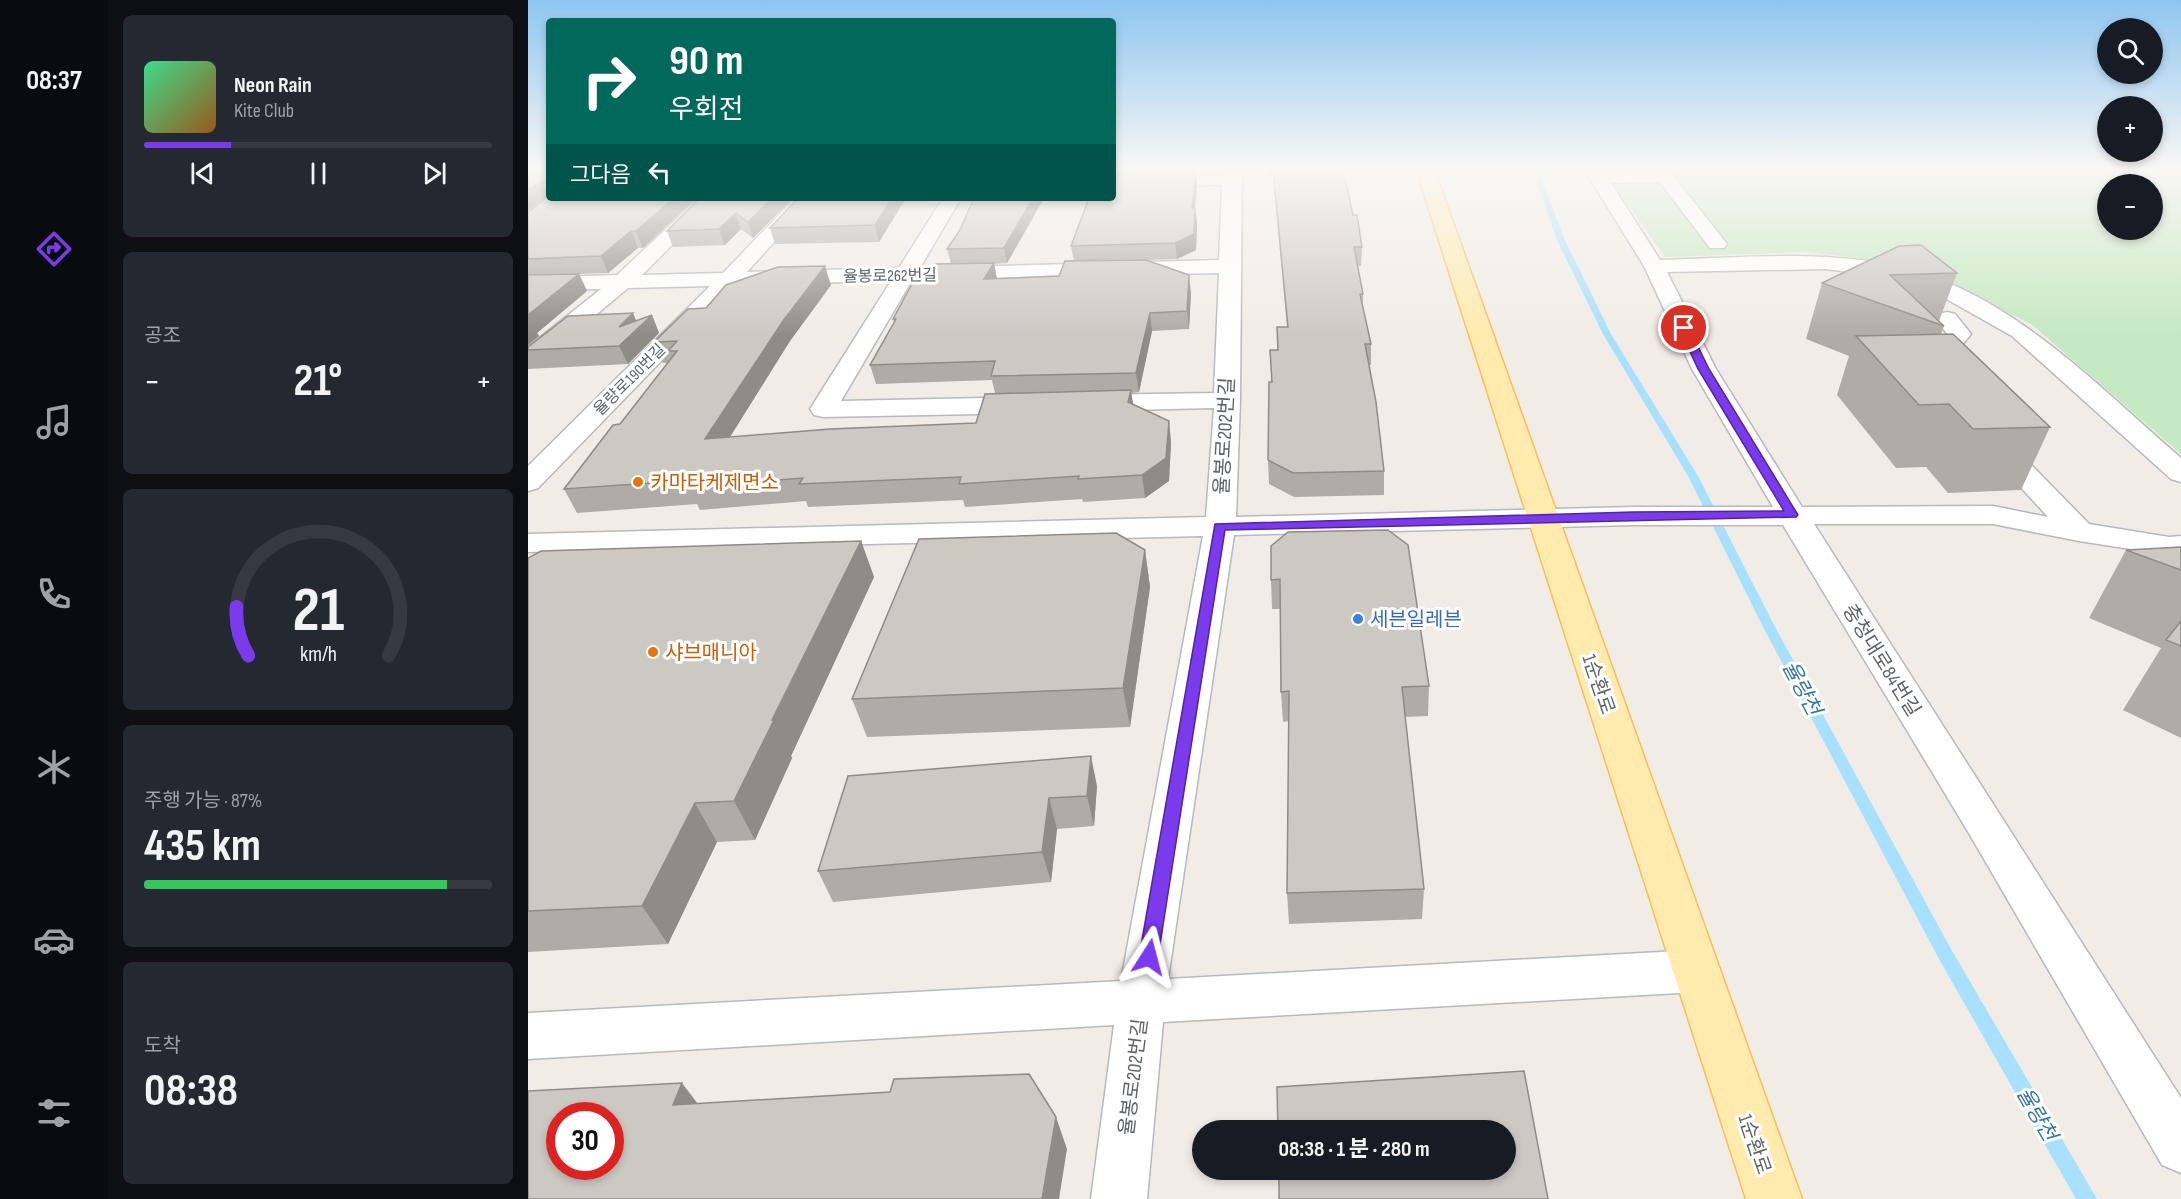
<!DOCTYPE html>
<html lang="ko">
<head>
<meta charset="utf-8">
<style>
	body { margin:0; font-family:"Sofia Sans Condensed","Noto Sans KR",sans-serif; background:#242831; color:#f1f3f6; height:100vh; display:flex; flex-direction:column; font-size:22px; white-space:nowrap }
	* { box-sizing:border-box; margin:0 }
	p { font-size:20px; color:#9ea1a6 }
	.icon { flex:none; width:33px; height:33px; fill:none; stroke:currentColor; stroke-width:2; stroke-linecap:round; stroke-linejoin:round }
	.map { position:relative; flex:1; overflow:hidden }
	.drawer { display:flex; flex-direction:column; gap:15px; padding:15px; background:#0d0f14; width:420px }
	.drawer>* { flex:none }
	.guide { position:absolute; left:18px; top:18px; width:570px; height:183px; border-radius:6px; box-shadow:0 3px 9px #0003; background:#00695c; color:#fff; overflow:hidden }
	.tools { position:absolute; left:1569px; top:18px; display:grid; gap:12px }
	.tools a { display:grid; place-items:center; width:66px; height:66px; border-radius:50%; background:#171b24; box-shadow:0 3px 9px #0003; font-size:30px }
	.speed { position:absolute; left:18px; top:1102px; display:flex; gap:12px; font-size:30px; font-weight:700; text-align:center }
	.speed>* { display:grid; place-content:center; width:78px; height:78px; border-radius:50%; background:#171b24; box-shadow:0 3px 9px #0003; line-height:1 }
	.speed .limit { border:9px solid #d22; background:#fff; color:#111 }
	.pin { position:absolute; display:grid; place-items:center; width:51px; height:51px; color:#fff; margin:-26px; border:3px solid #fff; border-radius:50%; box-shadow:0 2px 6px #0007 }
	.me { position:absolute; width:66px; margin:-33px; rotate:9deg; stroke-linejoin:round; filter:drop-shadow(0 0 4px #0008) }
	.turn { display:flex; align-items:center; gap:21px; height:126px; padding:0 24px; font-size:27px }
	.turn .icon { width:78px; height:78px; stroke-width:2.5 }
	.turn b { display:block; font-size:42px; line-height:51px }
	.then { display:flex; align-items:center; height:57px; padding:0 24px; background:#0003; gap:12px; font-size:22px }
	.big { font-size:45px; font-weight:700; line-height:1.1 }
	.drawer .widget { flex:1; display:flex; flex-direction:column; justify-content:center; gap:9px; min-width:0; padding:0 21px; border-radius:9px; background:#242831 }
	.drawer .dial { align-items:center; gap:0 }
	.dial svg { height:156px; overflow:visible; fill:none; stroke:#363941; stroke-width:7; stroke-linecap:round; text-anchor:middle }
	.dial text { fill:#f1f3f6; stroke:none }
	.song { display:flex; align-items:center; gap:18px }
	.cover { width:72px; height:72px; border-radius:9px; background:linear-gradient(135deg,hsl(150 70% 55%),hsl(30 70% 35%)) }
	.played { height:6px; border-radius:3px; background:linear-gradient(90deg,#7c3aed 25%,#363941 25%) }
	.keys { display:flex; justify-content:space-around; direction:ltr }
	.heat { display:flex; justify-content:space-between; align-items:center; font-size:33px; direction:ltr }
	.charge { height:9px; border-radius:4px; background:linear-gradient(90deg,#34c759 87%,#363941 0) }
	.trip { position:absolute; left:664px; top:1120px; width:324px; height:60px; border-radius:30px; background:#171b24; box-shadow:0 3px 9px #0003; font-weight:700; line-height:60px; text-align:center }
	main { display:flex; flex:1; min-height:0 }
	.menu { display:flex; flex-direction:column; width:108px; justify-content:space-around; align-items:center; background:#090b0e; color:#9ea1a6 }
	.menu .icon { width:42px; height:42px }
	.menu .active { color:#7c3aed }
	.menu b { font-size:27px; color:#f1f3f6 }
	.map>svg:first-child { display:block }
	.green { fill:#c5e9c1; fill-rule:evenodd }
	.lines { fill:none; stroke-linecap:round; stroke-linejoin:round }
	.stream { fill:#a8e0ff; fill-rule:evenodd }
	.minor-casing { stroke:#b6b9bd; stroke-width:3 }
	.major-casing { stroke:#fabe56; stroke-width:3 }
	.minor { fill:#fff; fill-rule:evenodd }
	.major { fill:#ffebad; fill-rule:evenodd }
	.wall { fill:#afaca7 }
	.shaded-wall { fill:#8f8c88 }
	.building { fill:#ccc8c2; stroke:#8f8c88; stroke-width:1.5; fill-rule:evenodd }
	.route { fill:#7c3aed; stroke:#51269a; stroke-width:1.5 }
	.food-dot { fill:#e8710a; stroke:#fff; stroke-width:2 }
	.shop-dot { fill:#3f7fe0; stroke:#fff; stroke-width:2 }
	.labels { text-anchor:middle; stroke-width:6; stroke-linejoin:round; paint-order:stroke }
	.far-street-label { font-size:16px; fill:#5d6367; stroke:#fff }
	.street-label { font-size:20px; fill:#5d6367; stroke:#fff }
	.food-label { font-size:20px; fill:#c56008; stroke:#fff; text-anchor:start }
	.shop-label { font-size:20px; fill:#366cbe; stroke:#fff; text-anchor:start }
	.water-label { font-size:21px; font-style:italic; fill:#3777a6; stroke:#fff }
</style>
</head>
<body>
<main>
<nav class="menu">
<b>08:37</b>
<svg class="icon active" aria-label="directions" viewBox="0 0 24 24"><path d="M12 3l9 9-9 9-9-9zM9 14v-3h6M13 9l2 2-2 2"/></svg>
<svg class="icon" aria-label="music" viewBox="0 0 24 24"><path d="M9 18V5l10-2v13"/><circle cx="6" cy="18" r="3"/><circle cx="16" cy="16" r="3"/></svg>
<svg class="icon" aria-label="phone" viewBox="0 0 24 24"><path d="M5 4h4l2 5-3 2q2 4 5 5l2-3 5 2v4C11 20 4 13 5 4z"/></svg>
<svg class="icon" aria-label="climate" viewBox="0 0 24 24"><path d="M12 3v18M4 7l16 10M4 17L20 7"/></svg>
<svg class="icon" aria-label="car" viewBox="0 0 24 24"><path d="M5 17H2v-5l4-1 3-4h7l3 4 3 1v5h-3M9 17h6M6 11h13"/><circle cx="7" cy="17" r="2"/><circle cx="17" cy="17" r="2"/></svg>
<svg class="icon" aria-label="filters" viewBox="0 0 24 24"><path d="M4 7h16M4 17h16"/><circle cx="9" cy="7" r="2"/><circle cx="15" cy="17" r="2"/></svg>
</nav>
<section class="drawer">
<div class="widget">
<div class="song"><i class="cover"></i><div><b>Neon Rain</b><p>Kite Club</p></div></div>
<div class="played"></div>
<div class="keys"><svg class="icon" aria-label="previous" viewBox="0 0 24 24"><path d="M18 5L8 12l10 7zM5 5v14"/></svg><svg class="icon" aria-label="pause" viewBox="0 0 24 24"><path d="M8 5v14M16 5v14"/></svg><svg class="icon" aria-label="next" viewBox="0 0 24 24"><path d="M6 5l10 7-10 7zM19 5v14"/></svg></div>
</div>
<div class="widget"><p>공조</p>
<div class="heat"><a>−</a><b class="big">21°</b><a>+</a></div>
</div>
<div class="widget dial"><svg viewBox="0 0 100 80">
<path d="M14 69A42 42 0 1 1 86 69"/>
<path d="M14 69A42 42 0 0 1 8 44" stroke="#7c3aed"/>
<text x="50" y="56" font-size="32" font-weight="700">21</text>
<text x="50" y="72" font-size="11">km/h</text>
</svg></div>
<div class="widget"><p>주행 가능 · 87%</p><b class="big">435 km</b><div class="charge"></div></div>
<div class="widget"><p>도착</p><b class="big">08:38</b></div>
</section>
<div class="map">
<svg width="1653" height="1199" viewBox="0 0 1653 1199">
	<rect width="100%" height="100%" fill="#f1ede6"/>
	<!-- green -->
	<path class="green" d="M 1075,169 L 1653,169 L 1653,454 L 1503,324 L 1436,291 L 1406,268 L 1280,252 L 1137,257 ZM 1580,184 L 1624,184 L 1624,230 L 1580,230 Z"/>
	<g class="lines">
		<!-- stream -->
		<path class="stream" d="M 1004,169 L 1010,169 L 1037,240 L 1083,334 L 1170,476 L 1246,625 L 1423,949 L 1569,1199 L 1548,1199 L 1411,959 L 1234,625 L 1160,476 L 1075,334 L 1029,240 Z"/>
		<defs>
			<path id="minor" d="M 696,169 L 714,169 L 712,400 L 708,517 L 1105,507 L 1245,507 L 1164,369 L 1116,266 L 1056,169 L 1074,169 L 1076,173 L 1143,173 L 1199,244 L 1196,248 L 1182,248 L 1132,182 L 1083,183 L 1132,260 C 1209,258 1289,250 1365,265 C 1479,289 1568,385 1653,458 L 1653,482 L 1643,479 L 1484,336 L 1413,296 L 1360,277 L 1298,269 L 1139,272 L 1188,369 L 1274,507 L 1465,506 L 1520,517 L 1453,444 L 1457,438 L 1467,436 L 1477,438 L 1561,524 L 1641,537 L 1653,536 L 1653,554 L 1641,555 L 1551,541 L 1465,524 L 1286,524 L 1653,1098 L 1653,1173 L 1634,1165 L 1439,830 L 1255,525 L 1105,525 L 706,535 L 640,979 L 1169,950 L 1186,956 L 1192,971 L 1186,986 L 1169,992 L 635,1022 L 619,1199 L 563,1199 L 586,1025 L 0,1059 L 0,1013 L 593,981 L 675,536 L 0,552 L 0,534 L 678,517 L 686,408 L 560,411 L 551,408 L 547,403 L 551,398 L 560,395 L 686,393 L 691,273 L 384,280 L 313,401 L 499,397 L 508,400 L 512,405 L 508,410 L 499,413 L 295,417 L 286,415 L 282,409 L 363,281 L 207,285 L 10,488 L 0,491 L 0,466 L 182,286 L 100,288 L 9,364 L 0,366 L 0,347 L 73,289 L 0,290 L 0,278 L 89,275 L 171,198 L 191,198 L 114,275 L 195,273 L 267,198 L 286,198 L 219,272 L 371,268 L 415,198 L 433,198 L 392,268 L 691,260 L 694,185 L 585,186 L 585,176 L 695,175 Z
				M 1419,312 L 1427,314 L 1443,334 L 1429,351 L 1411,364 L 1413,367 L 1410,372 L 1401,374 L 1392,372 L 1386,362 L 1419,334 L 1408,319 L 1411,314 Z"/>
			<path id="major" d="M 888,169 L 906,169 L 1274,1199 L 1218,1199 Z"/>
		</defs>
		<!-- minor casing -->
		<use href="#minor" class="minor-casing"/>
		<!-- major casing -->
		<use href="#major" class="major-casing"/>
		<!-- minor -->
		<use href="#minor" class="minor"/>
		<!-- major -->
		<use href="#major" class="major"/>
	</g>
	<!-- wall -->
	<path class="wall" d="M 0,169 L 21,169 L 21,196 L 0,210 Z
		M 585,169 L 671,169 L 670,173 L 585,174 Z
		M 738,169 L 815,169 L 825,215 L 834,247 L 833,266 L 829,266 L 835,294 L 835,309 L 843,344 L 843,365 L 841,365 L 856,471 L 856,495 L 766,497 L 741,484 L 740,460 L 744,382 L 750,350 L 759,327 L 745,176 L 739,176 Z
		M 669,187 L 667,208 L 669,223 L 668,250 L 649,259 L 618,260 L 663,293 L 661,329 L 624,331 L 611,392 L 603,393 L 605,404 L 641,421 L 643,443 L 641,481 L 617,498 L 555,502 L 554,499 L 437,507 L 435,500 L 280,507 L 278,501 L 172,510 L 169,504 L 49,513 L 36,489 L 92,424 L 140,363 L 135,363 L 126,342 L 178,308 L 303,285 L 262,341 L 202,437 L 448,423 L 467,393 L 464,380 L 348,384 L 342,365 L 366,323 L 365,319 L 396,281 L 423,264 L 419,249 L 432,230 L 446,198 L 516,198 L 479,263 L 466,264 L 469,279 L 531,276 L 546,261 L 543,246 Z
		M 21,198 L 169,198 L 115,248 L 110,248 L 80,273 L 50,274 L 51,274 L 59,291 L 9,333 L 11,336 L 0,345 L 0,212 Z
		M 172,198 L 265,198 L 225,238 L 213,229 L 197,245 L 145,247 L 139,231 Z
		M 270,198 L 378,198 L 351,242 L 247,244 L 242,228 Z
		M 1371,246 L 1429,273 L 1411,321 L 1416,326 L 1413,334 L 1522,427 L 1493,490 L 1420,493 L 1398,467 L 1368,468 L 1309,395 L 1321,356 L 1278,339 L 1294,283 Z
		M 124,315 L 131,333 L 100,364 L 0,369 L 0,347 L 108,321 Z
		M 333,541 L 346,577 L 263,756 L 264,758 L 227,840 L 189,842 L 140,944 L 0,952 L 0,558 Z
		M 743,546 L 901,686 L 900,716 L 877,717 L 896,889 L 894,919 L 761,924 L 759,893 L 761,721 L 755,722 L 753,692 L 752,609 L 744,609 L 743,580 Z
		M 1653,547 L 1653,738 L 1595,710 L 1633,648 L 1561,618 L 1598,550 Z
		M 617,550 L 622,587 L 602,727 L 339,737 L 324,699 Z
		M 320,776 L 569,786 L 566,826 L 529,829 L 523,882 L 305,902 L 290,871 Z"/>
	<!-- shaded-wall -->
	<path class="shaded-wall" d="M 668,174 L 669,187 L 665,223 L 664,208 Z
		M 14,181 L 21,196 L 0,210 L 0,190 Z
		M 146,198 L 169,198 L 115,248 L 108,231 Z
		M 244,198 L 265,198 L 225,238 L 220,222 Z
		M 364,198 L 378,198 L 351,242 L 347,225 Z
		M 505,198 L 516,198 L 479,263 L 476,248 Z
		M 667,208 L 669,223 L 668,250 L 649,259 L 647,243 Z
		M 208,213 L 213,229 L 197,245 L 191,229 Z
		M 103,231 L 110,248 L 80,273 L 73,256 Z
		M 466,263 L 469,280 L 456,279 Z
		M 297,266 L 303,285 L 262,341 L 187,461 L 177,439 L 255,321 Z
		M 51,274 L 59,291 L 9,333 L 11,336 L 0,345 L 0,315 Z
		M 661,275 L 663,293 L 661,329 L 659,311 Z
		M 105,313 L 111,327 L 124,315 L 131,333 L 100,364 L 91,346 L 91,327 Z
		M 622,313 L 624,331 L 611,392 L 608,373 Z
		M 603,390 L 606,412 L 600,402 Z
		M 641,421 L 643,443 L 641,481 L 617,498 L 614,475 Z
		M 333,541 L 346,577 L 263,756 L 264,758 L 227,840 L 206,801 L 244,720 Z
		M 617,550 L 622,587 L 602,727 L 595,688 Z
		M 563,756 L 569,786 L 566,826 L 559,796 Z
		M 521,798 L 529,829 L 523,882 L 514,852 Z
		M 167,803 L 189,842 L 140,944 L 114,906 Z
		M 154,1083 L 179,1116 L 145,1105 Z
		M 528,1117 L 539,1149 L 531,1199 L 514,1199 Z"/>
	<!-- building -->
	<path class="building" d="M 0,169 L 21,169 L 21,181 L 14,181 L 0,190 Z
		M 745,169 L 815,169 L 825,215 L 829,215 L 834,247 L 826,247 L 835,294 L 832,294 L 843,344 L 837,344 L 848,402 L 856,471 L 765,473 L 740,460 L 741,382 L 744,382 L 742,350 L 750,350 L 749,327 L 760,327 Z
		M 585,174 L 668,174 L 664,208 L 667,208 L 666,234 L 647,243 L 543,246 L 561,198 L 585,198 Z
		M 21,196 L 21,198 L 146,198 L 108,231 L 103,231 L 73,256 L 0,259 L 0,212 Z
		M 172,198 L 244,198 L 220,222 L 208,213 L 191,229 L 139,231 Z
		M 270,198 L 364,198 L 347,225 L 242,228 Z
		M 446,198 L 505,198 L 476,248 L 419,249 L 432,230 Z
		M 1393,245 L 1429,273 L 1362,275 L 1416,326 L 1294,283 L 1371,246 Z
		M 618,260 L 661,275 L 659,311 L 622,313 L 608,373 L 463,376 L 467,361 L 342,365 L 368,319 L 365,319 L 385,282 L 396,281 L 408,264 L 466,263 L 456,279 L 531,276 L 537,261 Z
		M 297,266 L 255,321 L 177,439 L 302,429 L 448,423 L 457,394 L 603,390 L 600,402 L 641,421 L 638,458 L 614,475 L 550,479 L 551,476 L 431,484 L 433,477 L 271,484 L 275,478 L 161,487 L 165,480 L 36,489 L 85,425 L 92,424 L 149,351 L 140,351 L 149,341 L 126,342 L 160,309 L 178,308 L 198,285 L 250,267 Z
		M 51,274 L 0,315 L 0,275 Z
		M 105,313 L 91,327 L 124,315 L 91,346 L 0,350 L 0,347 L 40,316 Z
		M 1425,334 L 1522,427 L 1445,429 L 1421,404 L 1391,405 L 1328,336 Z
		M 860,530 L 880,545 L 901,686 L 874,687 L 896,889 L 759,893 L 761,691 L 753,692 L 752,579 L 743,580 L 743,546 L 760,532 Z
		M 588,533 L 617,550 L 595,688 L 324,699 L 391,539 Z
		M 333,541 L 244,720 L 246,720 L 206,801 L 167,803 L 114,906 L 0,911 L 0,558 L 13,551 Z
		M 1653,547 L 1653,570 L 1598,550 Z
		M 1653,621 L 1653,646 L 1638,640 Z
		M 563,756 L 559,796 L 521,798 L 514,852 L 290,871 L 320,776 Z
		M 996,1071 L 1020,1199 L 751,1199 L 751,1170 L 978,1170 L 978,1131 L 750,1131 L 749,1087 Z
		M 501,1074 L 528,1117 L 514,1199 L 0,1199 L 0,1091 L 154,1083 L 145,1105 L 362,1092 L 366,1079 ZM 32,1116 L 82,1116 L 82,1167 L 32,1167 Z"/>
	<!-- sky -->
	<linearGradient id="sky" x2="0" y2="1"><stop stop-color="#8ec6f1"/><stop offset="0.5" stop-color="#f9f7f4"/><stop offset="1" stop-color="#f9f7f4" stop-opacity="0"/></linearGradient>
	<rect width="1653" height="337" fill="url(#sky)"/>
	<!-- route -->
	<path class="route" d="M 1156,325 L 1161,328 L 1181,369 L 1270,515 L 1268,517 L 697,530 L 630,957 L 628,963 L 621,965 L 614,963 L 611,957 L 687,524 L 1105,512 L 1256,511 L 1170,369 L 1151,328 Z"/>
	<!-- markers -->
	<g class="food-dot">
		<circle cx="110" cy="482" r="6"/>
		<circle cx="125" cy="652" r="6"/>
	</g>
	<circle class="shop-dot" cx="830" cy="619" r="6"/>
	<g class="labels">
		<!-- far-street labels -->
		<g class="far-street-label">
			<text transform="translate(362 275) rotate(-1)" y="6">율봉로262번길</text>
			<text transform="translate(101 379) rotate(-45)" y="6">율량로190번길</text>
		</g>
		<!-- street labels -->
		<g class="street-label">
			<text transform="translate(696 436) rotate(-87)" y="7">율봉로202번길</text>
			<text transform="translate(1354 660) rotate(58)" y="7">충청대로84번길</text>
			<text transform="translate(1071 684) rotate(71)" y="7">1순환로</text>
			<text transform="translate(605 1077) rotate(-83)" y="7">율봉로202번길</text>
			<text transform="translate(1227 1144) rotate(71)" y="7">1순환로</text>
		</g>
		<!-- food labels -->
		<g class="food-label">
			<text x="122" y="489">카마타케제면소</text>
			<text x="137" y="659">샤브매니아</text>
		</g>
		<!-- shop labels -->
		<g class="shop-label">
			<text x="842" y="626">세븐일레븐</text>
		</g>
		<!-- water labels -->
		<g class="water-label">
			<text transform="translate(1274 688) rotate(62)" y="7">율량천</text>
			<text transform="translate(1509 1114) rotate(60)" y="7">율량천</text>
		</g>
	</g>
</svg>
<div class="tools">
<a><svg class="icon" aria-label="search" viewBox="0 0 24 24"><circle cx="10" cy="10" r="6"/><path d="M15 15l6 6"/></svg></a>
<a>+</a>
<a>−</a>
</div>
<div class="speed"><div class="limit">30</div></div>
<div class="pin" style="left:1156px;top:328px;background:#d93025"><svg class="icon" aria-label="arrive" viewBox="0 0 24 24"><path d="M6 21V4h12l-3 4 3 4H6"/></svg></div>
<svg class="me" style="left:621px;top:957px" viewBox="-20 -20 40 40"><path d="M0-17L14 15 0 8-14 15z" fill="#7c3aed" stroke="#fff" stroke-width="4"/></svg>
<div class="trip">08:38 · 1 분 · 280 m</div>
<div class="guide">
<div class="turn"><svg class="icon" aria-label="right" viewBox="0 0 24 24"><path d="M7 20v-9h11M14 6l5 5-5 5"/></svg><div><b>90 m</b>우회전</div></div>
<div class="then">그다음<svg class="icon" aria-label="left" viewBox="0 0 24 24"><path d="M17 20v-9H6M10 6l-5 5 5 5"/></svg></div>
</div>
</div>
</main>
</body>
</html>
